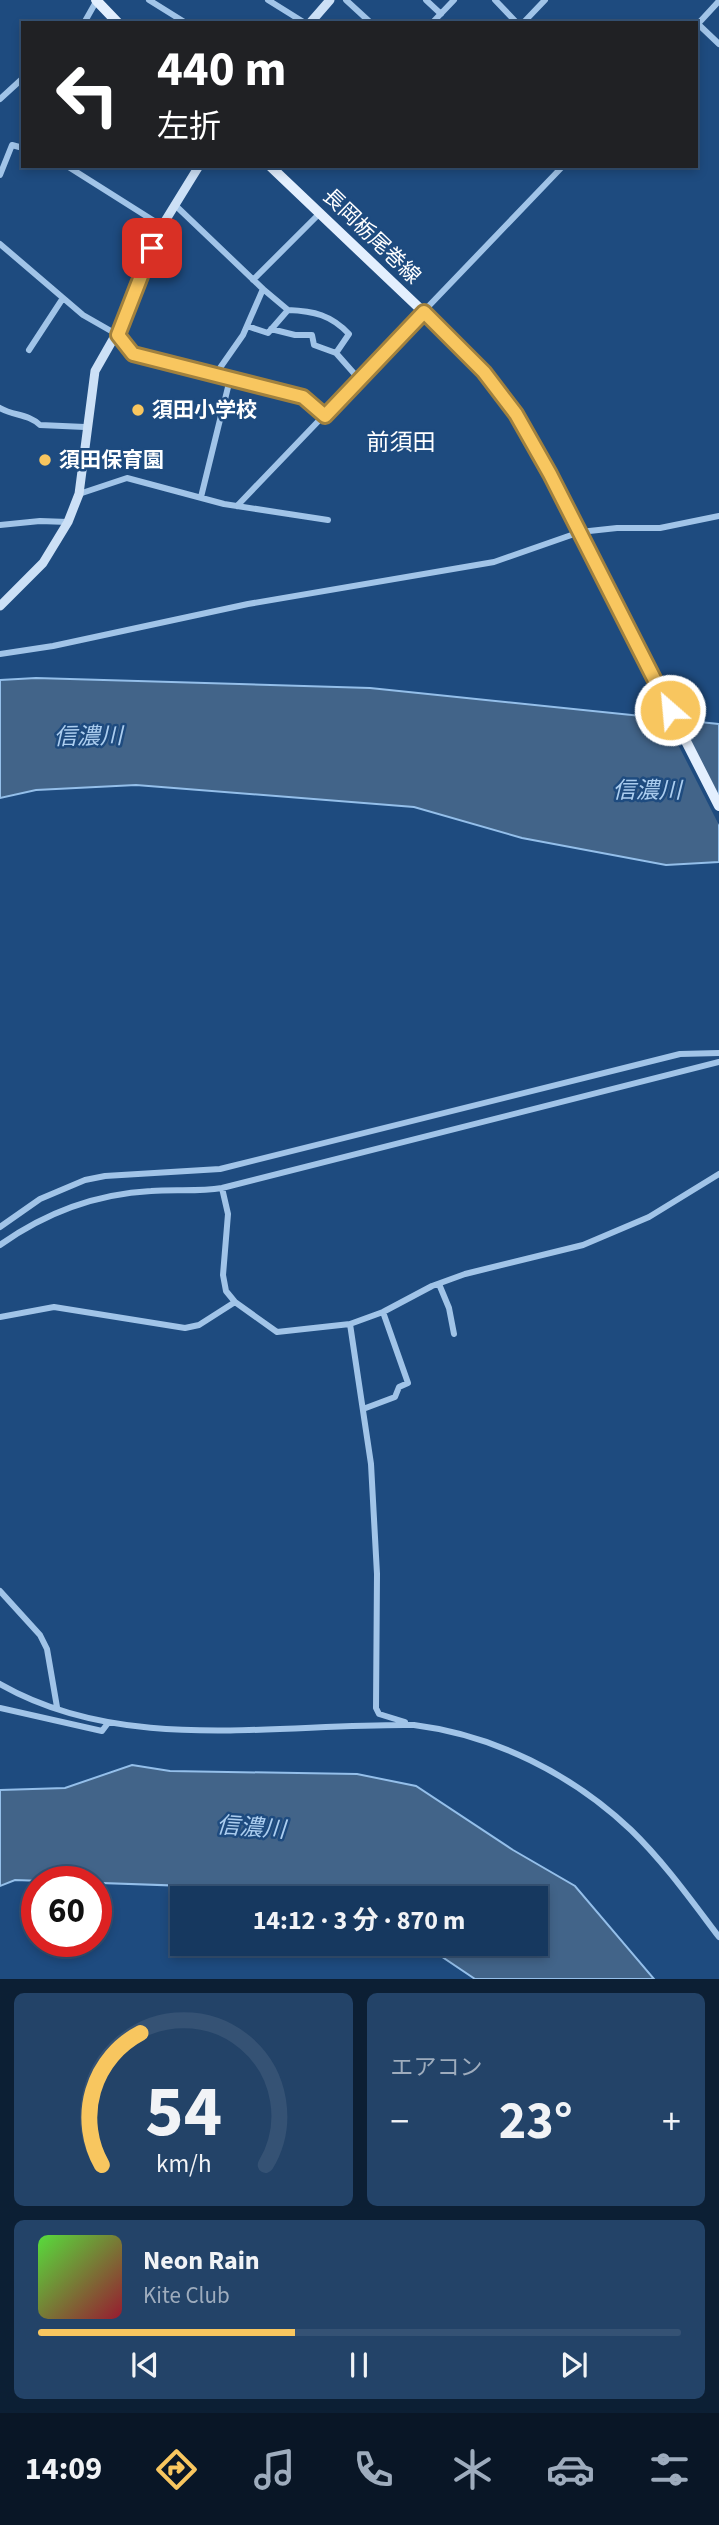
<!DOCTYPE html>
<html lang="ja">
<head>
<meta charset="utf-8">
<style>
	body { margin:0; font-family:"Source Sans 3","Noto Sans JP",sans-serif; background:#234368; color:#f1f3f6; height:100vh; display:flex; flex-direction:column; font-size:26px; white-space:nowrap }
	* { box-sizing:border-box; margin:0 }
	p { font-size:23px; color:#9eacbd }
	.icon { flex:none; width:38px; height:38px; fill:none; stroke:currentColor; stroke-width:2; stroke-linecap:round; stroke-linejoin:round }
	.map { position:relative; height:1979px; overflow:hidden }
	.panel { display:flex; flex-direction:column; gap:14px; padding:14px; background:#0c1f34; flex:1 }
	.panel>* { flex:none }
	.hud { position:absolute; left:21px; top:21px; width:677px; height:147px; border-radius:0px; box-shadow:0 4px 10px #0003,0 0 0 2px #355274; background:#202124; color:#fff; overflow:hidden }
	.speed { position:absolute; left:21px; top:1866px; display:flex; gap:14px; font-size:35px; font-weight:700; text-align:center }
	.speed>* { display:grid; place-content:center; width:91px; height:91px; border-radius:50%; background:#16385f; box-shadow:0 4px 10px #0003,0 0 0 2px #355274; line-height:1 }
	.speed .limit { border:10px solid #d22; background:#fff; color:#111 }
	.pin { position:absolute; display:grid; place-items:center; width:60px; height:60px; color:#fff; margin:-30px; border-radius:14px; box-shadow:0 4px 10px #0006 }
	.me { position:absolute; width:77px; margin:-38px; rotate:333deg; stroke-linejoin:round; filter:drop-shadow(0 0 5px #0008) }
	.turn { display:flex; align-items:center; gap:24px; height:147px; padding:0 21px; font-size:32px }
	.turn .icon { width:91px; height:91px; stroke-width:2.5 }
	.turn b { display:block; font-size:49px; line-height:60px }
	.big { font-size:52px; font-weight:700; line-height:1.1 }
	.panel .card { flex:1; display:flex; flex-direction:column; justify-content:center; gap:10px; min-width:0; padding:0 24px; border-radius:10px; background:#234368 }
	.panel .dial { align-items:center; gap:0 }
	.dial svg { height:182px; overflow:visible; fill:none; stroke:#355274; stroke-width:7; stroke-linecap:round; text-anchor:middle }
	.dial text { fill:#f1f3f6; stroke:none }
	.song { display:flex; align-items:center; gap:21px }
	.cover { width:84px; height:84px; border-radius:10px; background:linear-gradient(135deg,hsl(110 70% 55%),hsl(350 70% 35%)) }
	.played { height:7px; border-radius:4px; background:linear-gradient(90deg,#f8c65f 40%,#355274 40%) }
	.keys { display:flex; justify-content:space-around; direction:ltr }
	.heat { display:flex; justify-content:space-between; align-items:center; font-size:38px; direction:ltr }
	.panel .tiles { flex:1; display:grid; gap:14px; grid-template-columns:1fr 1fr }
	.card:last-child { grid-column:span 2 }
	.trip { position:absolute; left:170px; top:1886px; width:378px; height:70px; border-radius:0px; background:#16385f; box-shadow:0 4px 10px #0003,0 0 0 2px #355274; font-weight:700; line-height:70px; text-align:center }
	.tabs { display:flex; height:112px; justify-content:space-around; align-items:center; background:#091626; color:#9eacbd }
	.tabs .icon { width:49px; height:49px }
	.tabs .on { color:#f8c65f }
	.tabs b { font-size:32px; color:#f1f3f6 }
	.map>svg:first-child { display:block }
	.water { fill:#426489; stroke:#94bfea; stroke-width:2 }
	.pier { fill:#1e4b7f }
	.lines { fill:none; stroke-linecap:round; stroke-linejoin:round }
	.street { stroke:#a1c4e8; stroke-width:6 }
	.secondary { stroke:#cce0f6; stroke-width:9 }
	.primary { stroke:#e3effe; stroke-width:10 }
	.route-casing { stroke:#a1813e; stroke-width:18 }
	.route { stroke:#f8c65f; stroke-width:12 }
	.poi-dot { fill:#f8c65f; stroke:#1e4b7f; stroke-width:2.5 }
	.labels { text-anchor:middle; stroke-width:5; stroke-linejoin:round; paint-order:stroke }
	.street-label { font-size:21px; fill:#fff; stroke:#1e4b7f }
	.poi-label { font-size:21px; font-weight:bold; fill:#fff; stroke:#1e4b7f; text-anchor:start }
	.neighbourhood-label { font-size:23px; fill:#fff; stroke:#1e4b7f }
	.water-label { font-size:23px; font-style:italic; fill:#accef0; stroke:#1e4b7f }
</style>
</head>
<body>
<div class="map">
<svg width="719" height="1979" viewBox="0 0 719 1979">
	<rect width="100%" height="100%" fill="#1e4b7f"/>
	<!-- water -->
	<path class="water" d="M 36,678 L 370,688 L 719,724 L 719,862 L 666,865 L 522,838 L 414,807 L 136,785 L 36,790 L 0,798 L 0,680 Z
		M 132,1765 L 170,1771 L 357,1774 L 416,1786 L 513,1850 L 575,1886 L 654,1979 L 475,1979 L 423,1944 L 536,1944 L 536,1899 L 310,1899 L 274,1889 L 15,1880 L 0,1886 L 0,1790 L 65,1788 Z"/>
	<!-- pier -->
	<path class="pier" d="M 664,717 L 679,718 L 719,796 L 719,825 Z"/>
	<g class="lines">
		<!-- street -->
		<path class="street" d="M 149,0 L 186,23
			M 268,0 L 305,23
			M 346,0 L 371,23
			M 426,0 L 441,14
			M 495,0 L 517,23
			M 84,23 L 97,0
			M 432,23 L 454,0
			M 523,23 L 545,0
			M 698,24 L 719,44
			M 696,26 L 719,1
			M 0,99 L 23,78
			M 67,166 L 162,226
			M 0,175 L 12,145 L 23,148
			M 176,206 L 263,289 L 243,335 L 215,375
			M 0,244 L 83,315 L 118,335 L 133,354 L 303,397 L 325,416
			M 253,280 L 320,213
			M 263,289 L 288,310
			M 247,326 L 268,333 L 288,310 C 314,311 331,315 349,334 L 336,353
			M 271,329 L 295,335 L 312,335 L 314,345 L 336,353 L 359,379
			M 29,350 L 63,298
			M 0,408 C 14,416 29,414 40,425 L 85,427
			M 79,494 L 127,478 L 224,504 L 328,520
			M 201,497 L 230,379
			M 237,506 L 563,166
			M 0,525 L 40,521 L 68,522
			M 0,654 L 53,646 L 248,604 L 494,562 L 580,532 L 617,528 L 660,528 L 719,516
			M 222,1188 L 228,1214 L 223,1275 L 226,1291 L 235,1302 L 277,1332 L 350,1324 L 383,1312 L 432,1286 L 465,1274 L 583,1245 L 649,1217 L 719,1174
			M 0,1227 L 40,1199 L 85,1180 L 105,1176 L 220,1169 L 680,1054 L 719,1053
			M 0,1245 C 45,1213 96,1194 151,1191 C 175,1189 197,1192 222,1188 L 719,1062
			M 439,1284 L 449,1308 L 454,1334
			M 0,1317 L 54,1307 L 185,1328 L 199,1325 L 235,1302
			M 350,1324 L 371,1464 L 377,1574 L 376,1708 L 379,1714 L 405,1722
			M 363,1409 L 395,1397 L 399,1387 L 408,1383 L 383,1312
			M 0,1591 L 40,1635 L 47,1649 L 57,1707
			M 0,1684 C 124,1755 278,1723 414,1725 C 494,1735 572,1774 631,1830 C 664,1862 691,1900 719,1937
			M 0,1708 L 102,1731 L 108,1723"/>
		<!-- secondary -->
		<path class="secondary" d="M 310,23 L 330,0
			M 0,606 L 43,563 L 68,522 L 79,494 L 95,371 L 132,306 L 162,226 L 199,166"/>
		<!-- primary -->
		<path class="primary" d="M 96,0 L 118,23
			M 270,166 L 434,322 L 503,397 L 550,474 L 719,806"/>
	</g>
	<g class="lines">
		<defs>
			<path id="route" d="M 152,248 L 118,335 L 133,354 L 303,397 L 325,416 L 424,312 L 484,372 L 516,414 L 550,474 L 670,710"/>
		</defs>
		<!-- route casing -->
		<use href="#route" class="route-casing"/>
		<!-- route -->
		<use href="#route" class="route"/>
	</g>
	<!-- markers -->
	<g class="poi-dot">
		<circle cx="138" cy="410" r="7"/>
		<circle cx="45" cy="460" r="7"/>
	</g>
	<g class="labels">
		<!-- street labels -->
		<g class="street-label">
			<text transform="translate(372 236) rotate(44)" y="7">長岡栃尾巻線</text>
		</g>
		<!-- poi labels -->
		<g class="poi-label">
			<text x="152" y="417">須田小学校</text>
			<text x="59" y="467">須田保育園</text>
		</g>
		<!-- neighbourhood labels -->
		<g class="neighbourhood-label">
			<text x="401" y="450">前須田</text>
		</g>
		<!-- water labels -->
		<g class="water-label">
			<text transform="translate(88 736) rotate(-1)" y="8">信濃川</text>
			<text x="647" y="798">信濃川</text>
			<text transform="translate(251 1827) rotate(4)" y="8">信濃川</text>
		</g>
	</g>
</svg>
<div class="speed"><div class="limit">60</div></div>
<div class="pin" style="left:152px;top:248px;background:#d93025"><svg class="icon" aria-label="arrive" viewBox="0 0 24 24"><path d="M6 21V4h12l-3 4 3 4H6"/></svg></div>
<svg class="me" style="left:670px;top:710px" viewBox="-20 -20 40 40"><circle r="17" fill="#f8c65f" stroke="#fff" stroke-width="3"/><path d="M0-11L8 9 0 5-8 9z" fill="#fff"/></svg>
<div class="trip">14:12 · 3 分 · 870 m</div>
<div class="hud">
<div class="turn"><svg class="icon" aria-label="left" viewBox="0 0 24 24"><path d="M17 20v-9H6M10 6l-5 5 5 5"/></svg><div><b>440 m</b>左折</div></div>
</div>
</div>
<section class="panel">
<div class="tiles">
<div class="card dial"><svg viewBox="0 0 100 80">
<path d="M14 69A42 42 0 1 1 86 69"/>
<path d="M14 69A42 42 0 0 1 31 11" stroke="#f8c65f"/>
<text x="50" y="56" font-size="32" font-weight="700">54</text>
<text x="50" y="72" font-size="11">km/h</text>
</svg></div>
<div class="card"><p>エアコン</p>
<div class="heat"><a>−</a><b class="big">23°</b><a>+</a></div>
</div>
<div class="card">
<div class="song"><i class="cover"></i><div><b>Neon Rain</b><p>Kite Club</p></div></div>
<div class="played"></div>
<div class="keys"><svg class="icon" aria-label="previous" viewBox="0 0 24 24"><path d="M18 5L8 12l10 7zM5 5v14"/></svg><svg class="icon" aria-label="pause" viewBox="0 0 24 24"><path d="M8 5v14M16 5v14"/></svg><svg class="icon" aria-label="next" viewBox="0 0 24 24"><path d="M6 5l10 7-10 7zM19 5v14"/></svg></div>
</div>
</div>
</section>
<nav class="tabs">
<b>14:09</b>
<svg class="icon on" aria-label="directions" viewBox="0 0 24 24"><path d="M12 3l9 9-9 9-9-9zM9 14v-3h6M13 9l2 2-2 2"/></svg>
<svg class="icon" aria-label="music" viewBox="0 0 24 24"><path d="M9 18V5l10-2v13"/><circle cx="6" cy="18" r="3"/><circle cx="16" cy="16" r="3"/></svg>
<svg class="icon" aria-label="phone" viewBox="0 0 24 24"><path d="M5 4h4l2 5-3 2q2 4 5 5l2-3 5 2v4C11 20 4 13 5 4z"/></svg>
<svg class="icon" aria-label="climate" viewBox="0 0 24 24"><path d="M12 3v18M4 7l16 10M4 17L20 7"/></svg>
<svg class="icon" aria-label="car" viewBox="0 0 24 24"><path d="M5 17H2v-5l4-1 3-4h7l3 4 3 1v5h-3M9 17h6M6 11h13"/><circle cx="7" cy="17" r="2"/><circle cx="17" cy="17" r="2"/></svg>
<svg class="icon" aria-label="filters" viewBox="0 0 24 24"><path d="M4 7h16M4 17h16"/><circle cx="9" cy="7" r="2"/><circle cx="15" cy="17" r="2"/></svg>
</nav>
</body>
</html>
